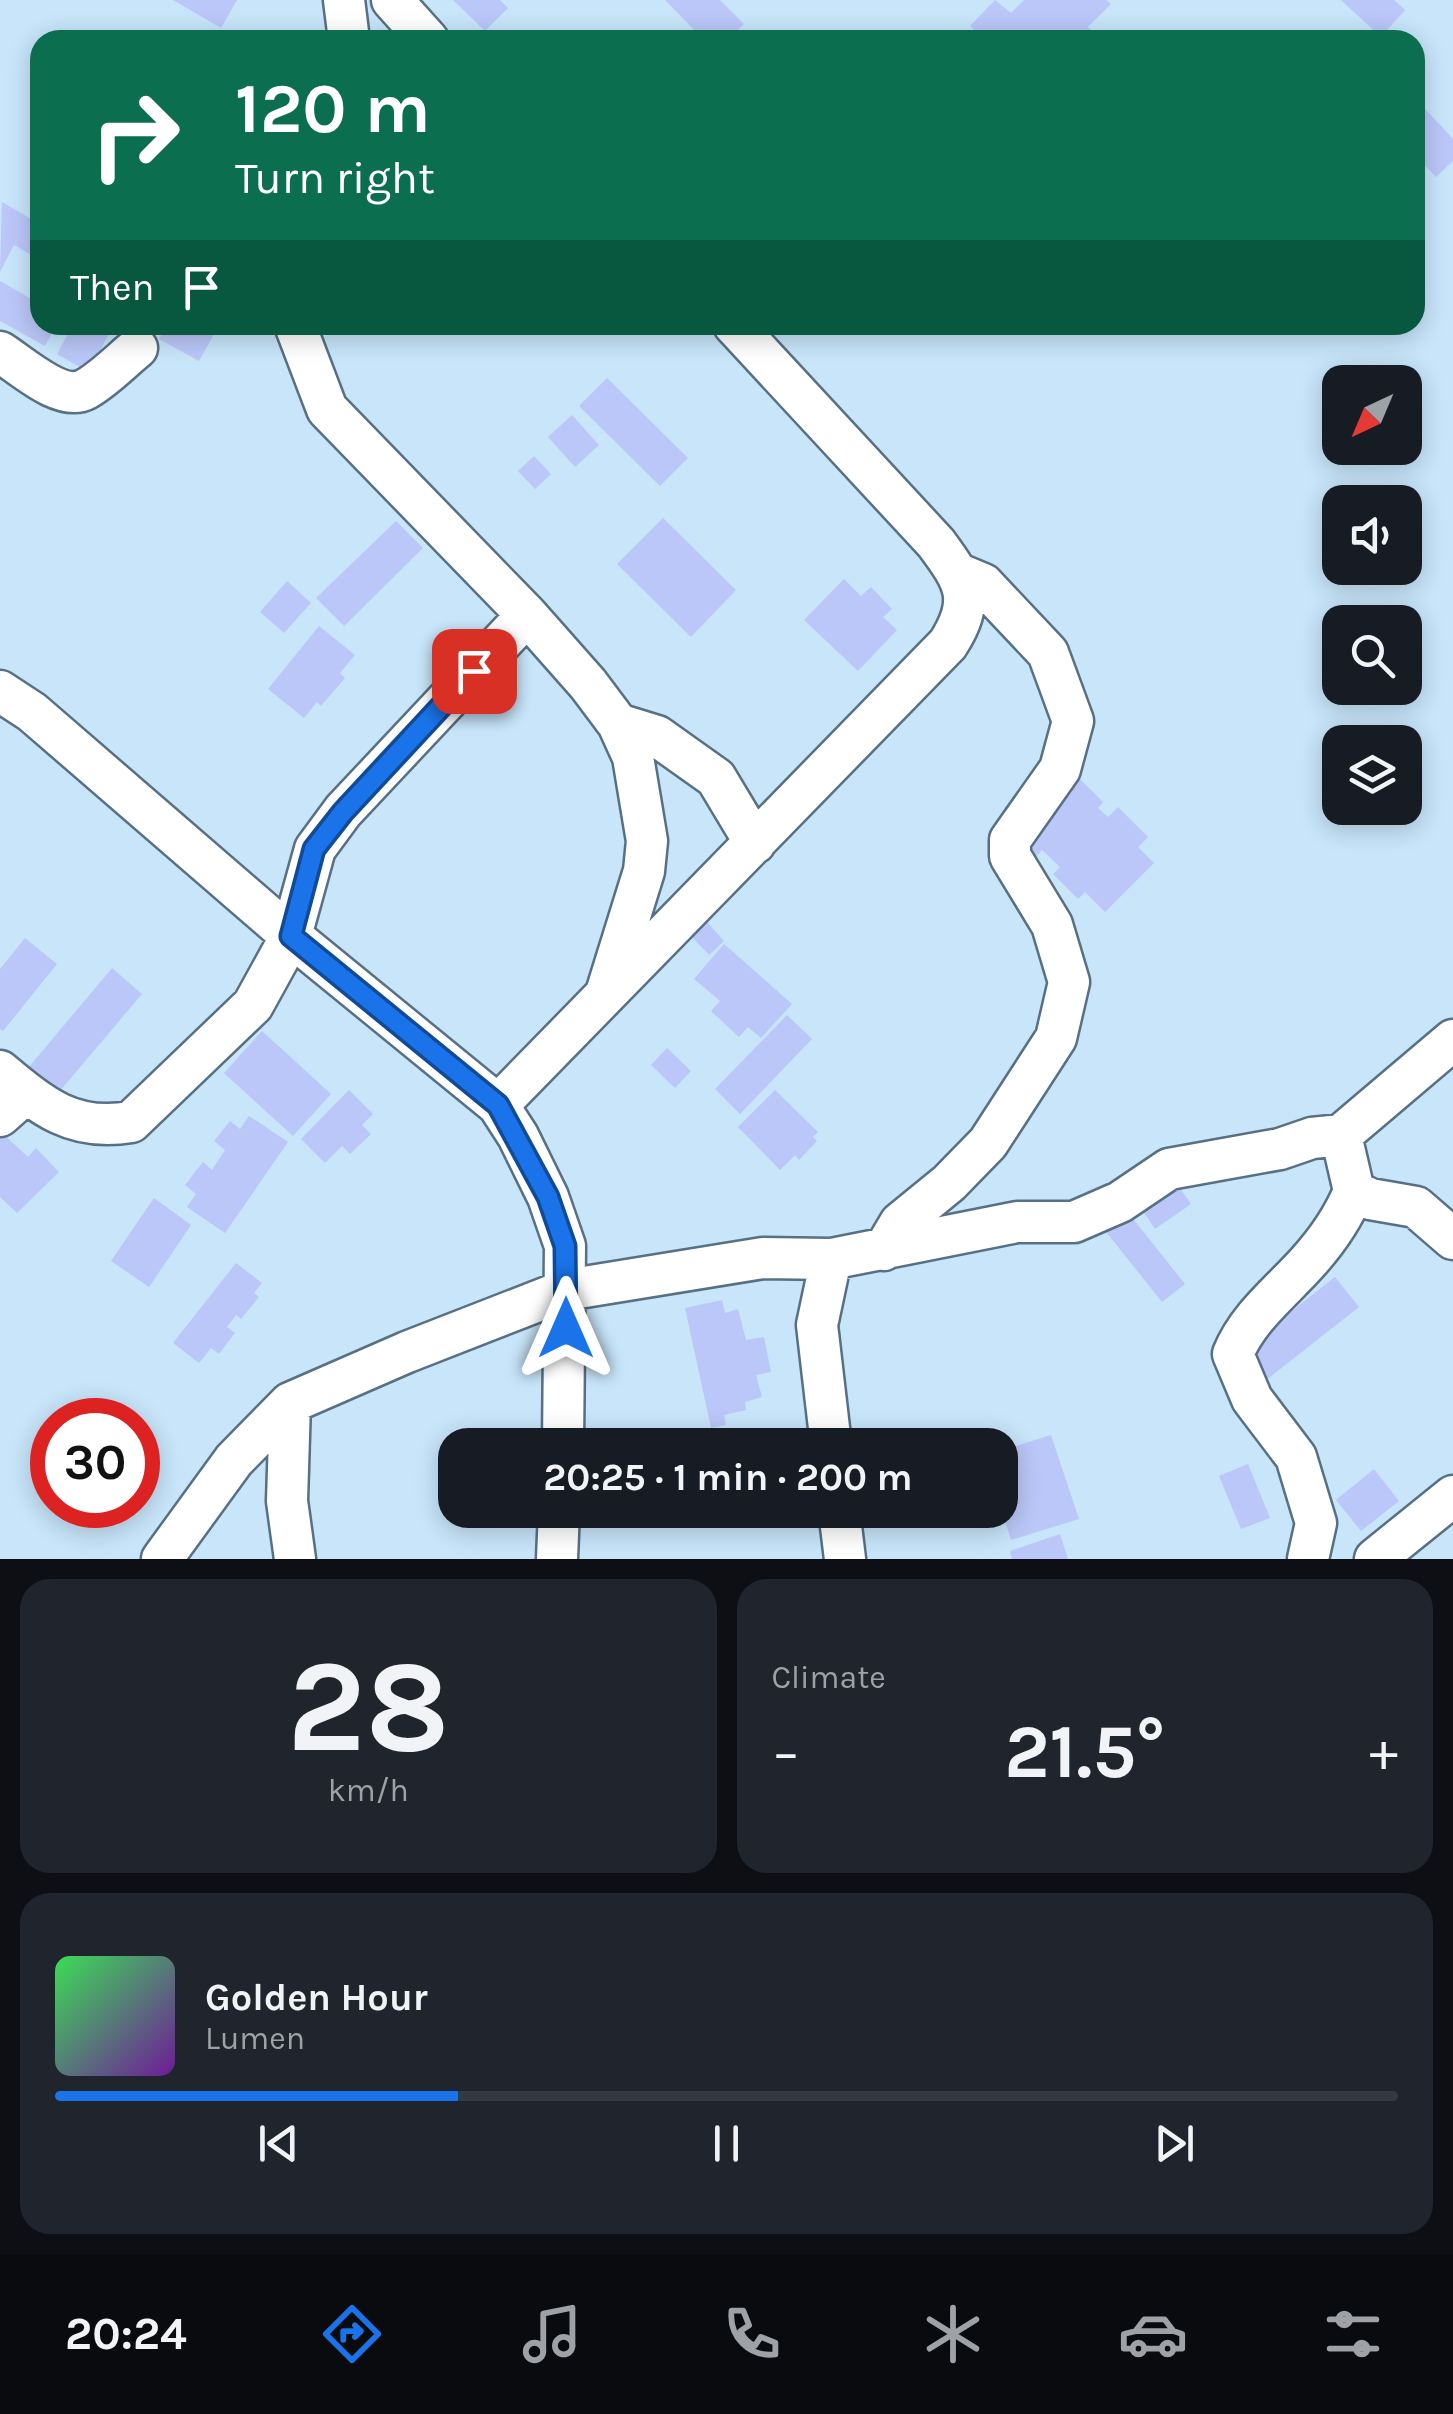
<!DOCTYPE html>
<html lang="en">
<head>
<meta charset="utf-8">
<style>
	body { margin:0; font-family:Karla,sans-serif; background:#20242c; color:#f1f3f6; height:100vh; display:flex; flex-direction:column; font-size:38px; white-space:nowrap }
	* { box-sizing:border-box; margin:0 }
	p { font-size:32px; color:#9ea1a6 }
	.icon { flex:none; width:55px; height:55px; fill:none; stroke:currentColor; stroke-width:2; stroke-linecap:round; stroke-linejoin:round }
	.map { position:relative; height:1559px; overflow:hidden }
	.side { display:flex; flex-direction:column; gap:20px; padding:20px; background:#0d0f14; flex:1 }
	.side>* { flex:none }
	.guide { position:absolute; left:30px; top:30px; width:1395px; height:305px; border-radius:30px; box-shadow:0 5px 25px #0003; background:#0b6e4f; color:#fff; overflow:hidden }
	.needle { width:65px; rotate:224deg }
	.controls { position:absolute; left:1322px; top:365px; display:grid; gap:20px }
	.controls a { display:grid; place-items:center; width:100px; height:100px; border-radius:20px; background:#171b24; box-shadow:0 5px 25px #0003; font-size:50px }
	.speed { position:absolute; left:30px; top:1398px; display:flex; gap:20px; font-size:50px; font-weight:700; text-align:center }
	.speed>* { display:grid; place-content:center; width:130px; height:130px; border-radius:50%; background:#171b24; box-shadow:0 5px 25px #0003; line-height:1 }
	.speed .limit { border:15px solid #d22; background:#fff; color:#111 }
	.pin { position:absolute; display:grid; place-items:center; width:85px; height:85px; color:#fff; margin:-42px; border-radius:20px; box-shadow:0 5px 15px #0006 }
	.me { position:absolute; width:110px; margin:-55px; rotate:0deg; stroke-linejoin:round; filter:drop-shadow(0 0 8px #0008) }
	.turn { display:flex; align-items:center; gap:35px; height:210px; padding:0 40px; font-size:45px }
	.turn .icon { width:130px; height:130px; stroke-width:2.5 }
	.turn b { display:block; font-size:70px; line-height:85px }
	.then { display:flex; align-items:center; height:95px; padding:0 40px; background:#0003; gap:20px; font-size:38px }
	.big { font-size:75px; font-weight:700; line-height:1.1 }
	.side .tile { flex:1; display:flex; flex-direction:column; justify-content:center; gap:15px; min-width:0; padding:0 35px; border-radius:30px; background:#20242c }
	.side .dial { align-items:center; gap:0 }
	.dial b { font-size:130px; line-height:1 }
	.song { display:flex; align-items:center; gap:30px }
	.cover { width:120px; height:120px; border-radius:15px; background:linear-gradient(135deg,hsl(130 70% 55%),hsl(280 70% 35%)) }
	.played { height:10px; border-radius:5px; background:linear-gradient(90deg,#1a73e8 30%,#363941 30%) }
	.keys { display:flex; justify-content:space-around; direction:ltr }
	.heat { display:flex; justify-content:space-between; align-items:center; font-size:55px; direction:ltr }
	.side .tiles { flex:1; display:grid; gap:20px; grid-template-columns:1fr 1fr }
	.tile:last-child { grid-column:span 2 }
	.trip { position:absolute; left:438px; top:1428px; width:580px; height:100px; border-radius:30px; background:#171b24; box-shadow:0 5px 25px #0003; font-weight:700; line-height:100px; text-align:center }
	.menu { display:flex; height:160px; justify-content:space-around; align-items:center; background:#090b0e; color:#9ea1a6 }
	.menu .icon { width:70px; height:70px }
	.menu .on { color:#1a73e8 }
	.menu b { font-size:45px; color:#f1f3f6 }
	.map>svg:first-child { display:block }
	.building { fill:#bac7f8 }
	.lines { fill:none; stroke-linecap:round; stroke-linejoin:round }
	.minor-casing { stroke:#577083; stroke-width:45 }
	.minor { stroke:#fff; stroke-width:40 }
	.route-casing { stroke:#114b97; stroke-width:25 }
	.route { stroke:#1a73e8; stroke-width:18 }
</style>
</head>
<body>
<div class="map">
<svg width="1453" height="1559" viewBox="0 0 1453 1559">
	<rect width="100%" height="100%" fill="#c8e5fa"/>
	<!-- building -->
	<path class="building" d="M 173,0 L 237,0 L 221,28 Z
		M 453,0 L 500,0 L 508,8 L 485,31 Z
		M 665,0 L 720,0 L 744,24 L 727,40 L 704,40 Z
		M 995,0 L 1011,13 L 1024,0 L 1106,0 L 1111,4 L 1088,27 L 1092,31 L 1083,40 L 985,40 L 970,26 Z
		M 1341,0 L 1394,0 L 1405,10 L 1381,37 Z
		M 1415,98 L 1453,139 L 1453,161 L 1436,177 L 1415,155 Z
		M 2,202 L 40,224 L 40,260 L 14,245 L 0,272 Z
		M 0,281 L 35,301 L 40,291 L 40,325 L 57,325 L 45,346 L 0,321 Z
		M 73,325 L 114,325 L 88,372 L 57,354 Z
		M 155,325 L 215,325 L 218,327 L 199,361 L 159,339 L 164,331 Z
		M 607,378 L 688,458 L 660,486 L 579,406 Z
		M 572,415 L 599,445 L 575,467 L 548,437 Z
		M 534,456 L 551,474 L 535,489 L 518,471 Z
		M 663,518 L 736,590 L 691,637 L 617,564 Z
		M 396,521 L 423,548 L 344,626 L 316,598 Z
		M 844,579 L 861,596 L 871,587 L 892,609 L 883,617 L 897,630 L 858,671 L 804,620 Z
		M 287,581 L 311,603 L 284,633 L 260,612 Z
		M 319,626 L 355,655 L 340,673 L 345,678 L 321,706 L 317,702 L 304,718 L 268,689 Z
		M 1080,779 L 1103,802 L 1098,808 L 1108,817 L 1118,807 L 1148,837 L 1138,847 L 1154,863 L 1105,912 L 1085,892 L 1078,899 L 1053,874 L 1060,867 L 1042,850 L 1035,858 L 1018,842 Z
		M 706,921 L 724,941 L 709,955 L 691,936 Z
		M 25,938 L 57,964 L 3,1031 L 0,1029 L 0,969 Z
		M 724,944 L 792,1004 L 761,1038 L 748,1027 L 739,1037 L 711,1011 L 720,1001 L 694,979 Z
		M 112,968 L 142,994 L 59,1092 L 29,1067 Z
		M 787,1015 L 812,1039 L 740,1114 L 715,1089 Z
		M 262,1031 L 331,1094 L 293,1136 L 224,1073 Z
		M 667,1048 L 691,1071 L 675,1088 L 651,1065 Z
		M 349,1090 L 373,1114 L 362,1125 L 371,1134 L 350,1154 L 342,1146 L 325,1163 L 301,1139 Z
		M 775,1090 L 818,1132 L 813,1137 L 817,1141 L 799,1160 L 795,1155 L 780,1170 L 738,1127 Z
		M 249,1116 L 288,1142 L 225,1233 L 187,1207 L 196,1194 L 185,1185 L 203,1162 L 212,1170 L 225,1150 L 214,1141 L 230,1121 L 240,1129 Z
		M 0,1131 L 28,1157 L 36,1148 L 59,1172 L 17,1213 L 0,1197 Z
		M 1171,1176 L 1191,1204 L 1155,1229 L 1136,1201 Z
		M 154,1198 L 191,1225 L 149,1287 L 111,1261 Z
		M 1126,1210 L 1185,1284 L 1162,1302 L 1103,1228 Z
		M 236,1263 L 262,1283 L 254,1293 L 259,1297 L 241,1319 L 236,1315 L 227,1327 L 235,1333 L 219,1354 L 211,1348 L 199,1363 L 173,1343 Z
		M 1335,1277 L 1359,1307 L 1265,1381 L 1241,1351 Z
		M 722,1300 L 725,1313 L 738,1309 L 746,1340 L 764,1337 L 771,1372 L 756,1375 L 762,1397 L 745,1402 L 746,1410 L 724,1415 L 726,1425 L 711,1428 L 685,1308 Z
		M 1051,1435 L 1079,1519 L 1011,1540 L 1000,1505 L 1000,1451 Z
		M 1248,1464 L 1270,1518 L 1241,1529 L 1219,1476 Z
		M 1374,1469 L 1399,1501 L 1361,1531 L 1336,1500 Z
		M 1060,1534 L 1068,1559 L 1012,1559 L 1010,1551 Z"/>
	<g class="lines">
		<defs>
			<path id="minor" d="M 344,0 L 349,40
				M 392,0 L 428,40
				M 295,325 L 327,409 L 527,615 L 588,684 L 618,724 L 633,757 L 647,841 L 644,871 L 607,990
				M 0,352 C 21,365 61,403 86,389 C 104,379 121,361 137,348
				M 0,691 L 32,712 L 291,936 L 498,1105 L 518,1136 L 548,1197 L 565,1246 L 563,1445
				M 618,724 L 657,736 L 716,778 L 755,843
				M 0,1071 C 43,1107 73,1132 131,1122 L 253,1005 L 291,936 L 315,849 L 343,811 L 527,615
				M 498,1105 L 948,644 C 976,600 965,582 936,543 L 734,325
				M 0,1116 L 26,1093
				M 1341,1135 L 1354,1191 L 1370,1199 L 1416,1207 L 1453,1239
				M 884,1250 L 900,1223 L 949,1183 L 988,1143 L 1056,1038 L 1069,982 L 1052,925 L 1010,856 L 1010,840 L 1060,769 L 1073,721 L 1048,653 L 983,584 L 959,574
				M 290,1403 L 287,1501 L 295,1559
				M 831,1445 L 817,1325 L 831,1259
				M 839,1510 L 845,1559
				M 162,1559 L 234,1460 L 290,1403 L 407,1352 L 566,1290 L 763,1258 L 831,1259 L 1017,1222 L 1074,1222 L 1120,1202 L 1169,1169 L 1280,1149 L 1312,1138 L 1341,1135 L 1453,1040
				M 557,1559 L 559,1510
				M 1308,1559 L 1316,1523 L 1296,1457 L 1252,1399 L 1233,1354 C 1248,1317 1281,1292 1307,1263 C 1327,1241 1343,1218 1354,1191
				M 1375,1559 L 1453,1496"/>
		</defs>
		<!-- minor casing -->
		<use href="#minor" class="minor-casing"/>
		<!-- minor -->
		<use href="#minor" class="minor"/>
	</g>
	<g class="lines">
		<defs>
			<path id="route" d="M 474,671 L 343,812 L 314,849 L 291,936 L 498,1105 L 548,1197 L 565,1246 L 566,1328"/>
		</defs>
		<!-- route casing -->
		<use href="#route" class="route-casing"/>
		<!-- route -->
		<use href="#route" class="route"/>
	</g>
</svg>
<div class="controls">
<a><svg class="needle" viewBox="-14 -14 28 28"><path d="M0-13l5 13h-10z" fill="#e53935"/><path d="M0 13l5-13h-10z" fill="#9ea1a6"/></svg></a>
<a><svg class="icon" aria-label="sound" viewBox="0 0 24 24"><path d="M4 9h4l5-4v14l-5-4H4zM17 9q2 3 0 6"/></svg></a>
<a><svg class="icon" aria-label="search" viewBox="0 0 24 24"><circle cx="10" cy="10" r="6"/><path d="M15 15l6 6"/></svg></a>
<a><svg class="icon" aria-label="layers" viewBox="0 0 24 24"><path d="M12 4l9 5-9 5-9-5zM3 14l9 5 9-5"/></svg></a>
</div>
<div class="speed"><div class="limit">30</div></div>
<div class="pin" style="left:474px;top:671px;background:#d93025"><svg class="icon" aria-label="arrive" viewBox="0 0 24 24"><path d="M6 21V4h12l-3 4 3 4H6"/></svg></div>
<svg class="me" style="left:566px;top:1328px" viewBox="-20 -20 40 40"><path d="M0-17L14 15 0 8-14 15z" fill="#1a73e8" stroke="#fff" stroke-width="4"/></svg>
<div class="trip">20:25 · 1 min · 200 m</div>
<div class="guide">
<div class="turn"><svg class="icon" aria-label="right" viewBox="0 0 24 24"><path d="M7 20v-9h11M14 6l5 5-5 5"/></svg><div><b>120 m</b>Turn right</div></div>
<div class="then">Then<svg class="icon" aria-label="arrive" viewBox="0 0 24 24"><path d="M6 21V4h12l-3 4 3 4H6"/></svg></div>
</div>
</div>
<section class="side">
<div class="tiles">
<div class="tile dial"><b>28</b><p>km/h</p></div>
<div class="tile"><p>Climate</p>
<div class="heat"><a>−</a><b class="big">21.5°</b><a>+</a></div>
</div>
<div class="tile">
<div class="song"><i class="cover"></i><div><b>Golden Hour</b><p>Lumen</p></div></div>
<div class="played"></div>
<div class="keys"><svg class="icon" aria-label="previous" viewBox="0 0 24 24"><path d="M18 5L8 12l10 7zM5 5v14"/></svg><svg class="icon" aria-label="pause" viewBox="0 0 24 24"><path d="M8 5v14M16 5v14"/></svg><svg class="icon" aria-label="next" viewBox="0 0 24 24"><path d="M6 5l10 7-10 7zM19 5v14"/></svg></div>
</div>
</div>
</section>
<nav class="menu">
<b>20:24</b>
<svg class="icon on" aria-label="directions" viewBox="0 0 24 24"><path d="M12 3l9 9-9 9-9-9zM9 14v-3h6M13 9l2 2-2 2"/></svg>
<svg class="icon" aria-label="music" viewBox="0 0 24 24"><path d="M9 18V5l10-2v13"/><circle cx="6" cy="18" r="3"/><circle cx="16" cy="16" r="3"/></svg>
<svg class="icon" aria-label="phone" viewBox="0 0 24 24"><path d="M5 4h4l2 5-3 2q2 4 5 5l2-3 5 2v4C11 20 4 13 5 4z"/></svg>
<svg class="icon" aria-label="climate" viewBox="0 0 24 24"><path d="M12 3v18M4 7l16 10M4 17L20 7"/></svg>
<svg class="icon" aria-label="car" viewBox="0 0 24 24"><path d="M5 17H2v-5l4-1 3-4h7l3 4 3 1v5h-3M9 17h6M6 11h13"/><circle cx="7" cy="17" r="2"/><circle cx="17" cy="17" r="2"/></svg>
<svg class="icon" aria-label="filters" viewBox="0 0 24 24"><path d="M4 7h16M4 17h16"/><circle cx="9" cy="7" r="2"/><circle cx="15" cy="17" r="2"/></svg>
</nav>
</body>
</html>
